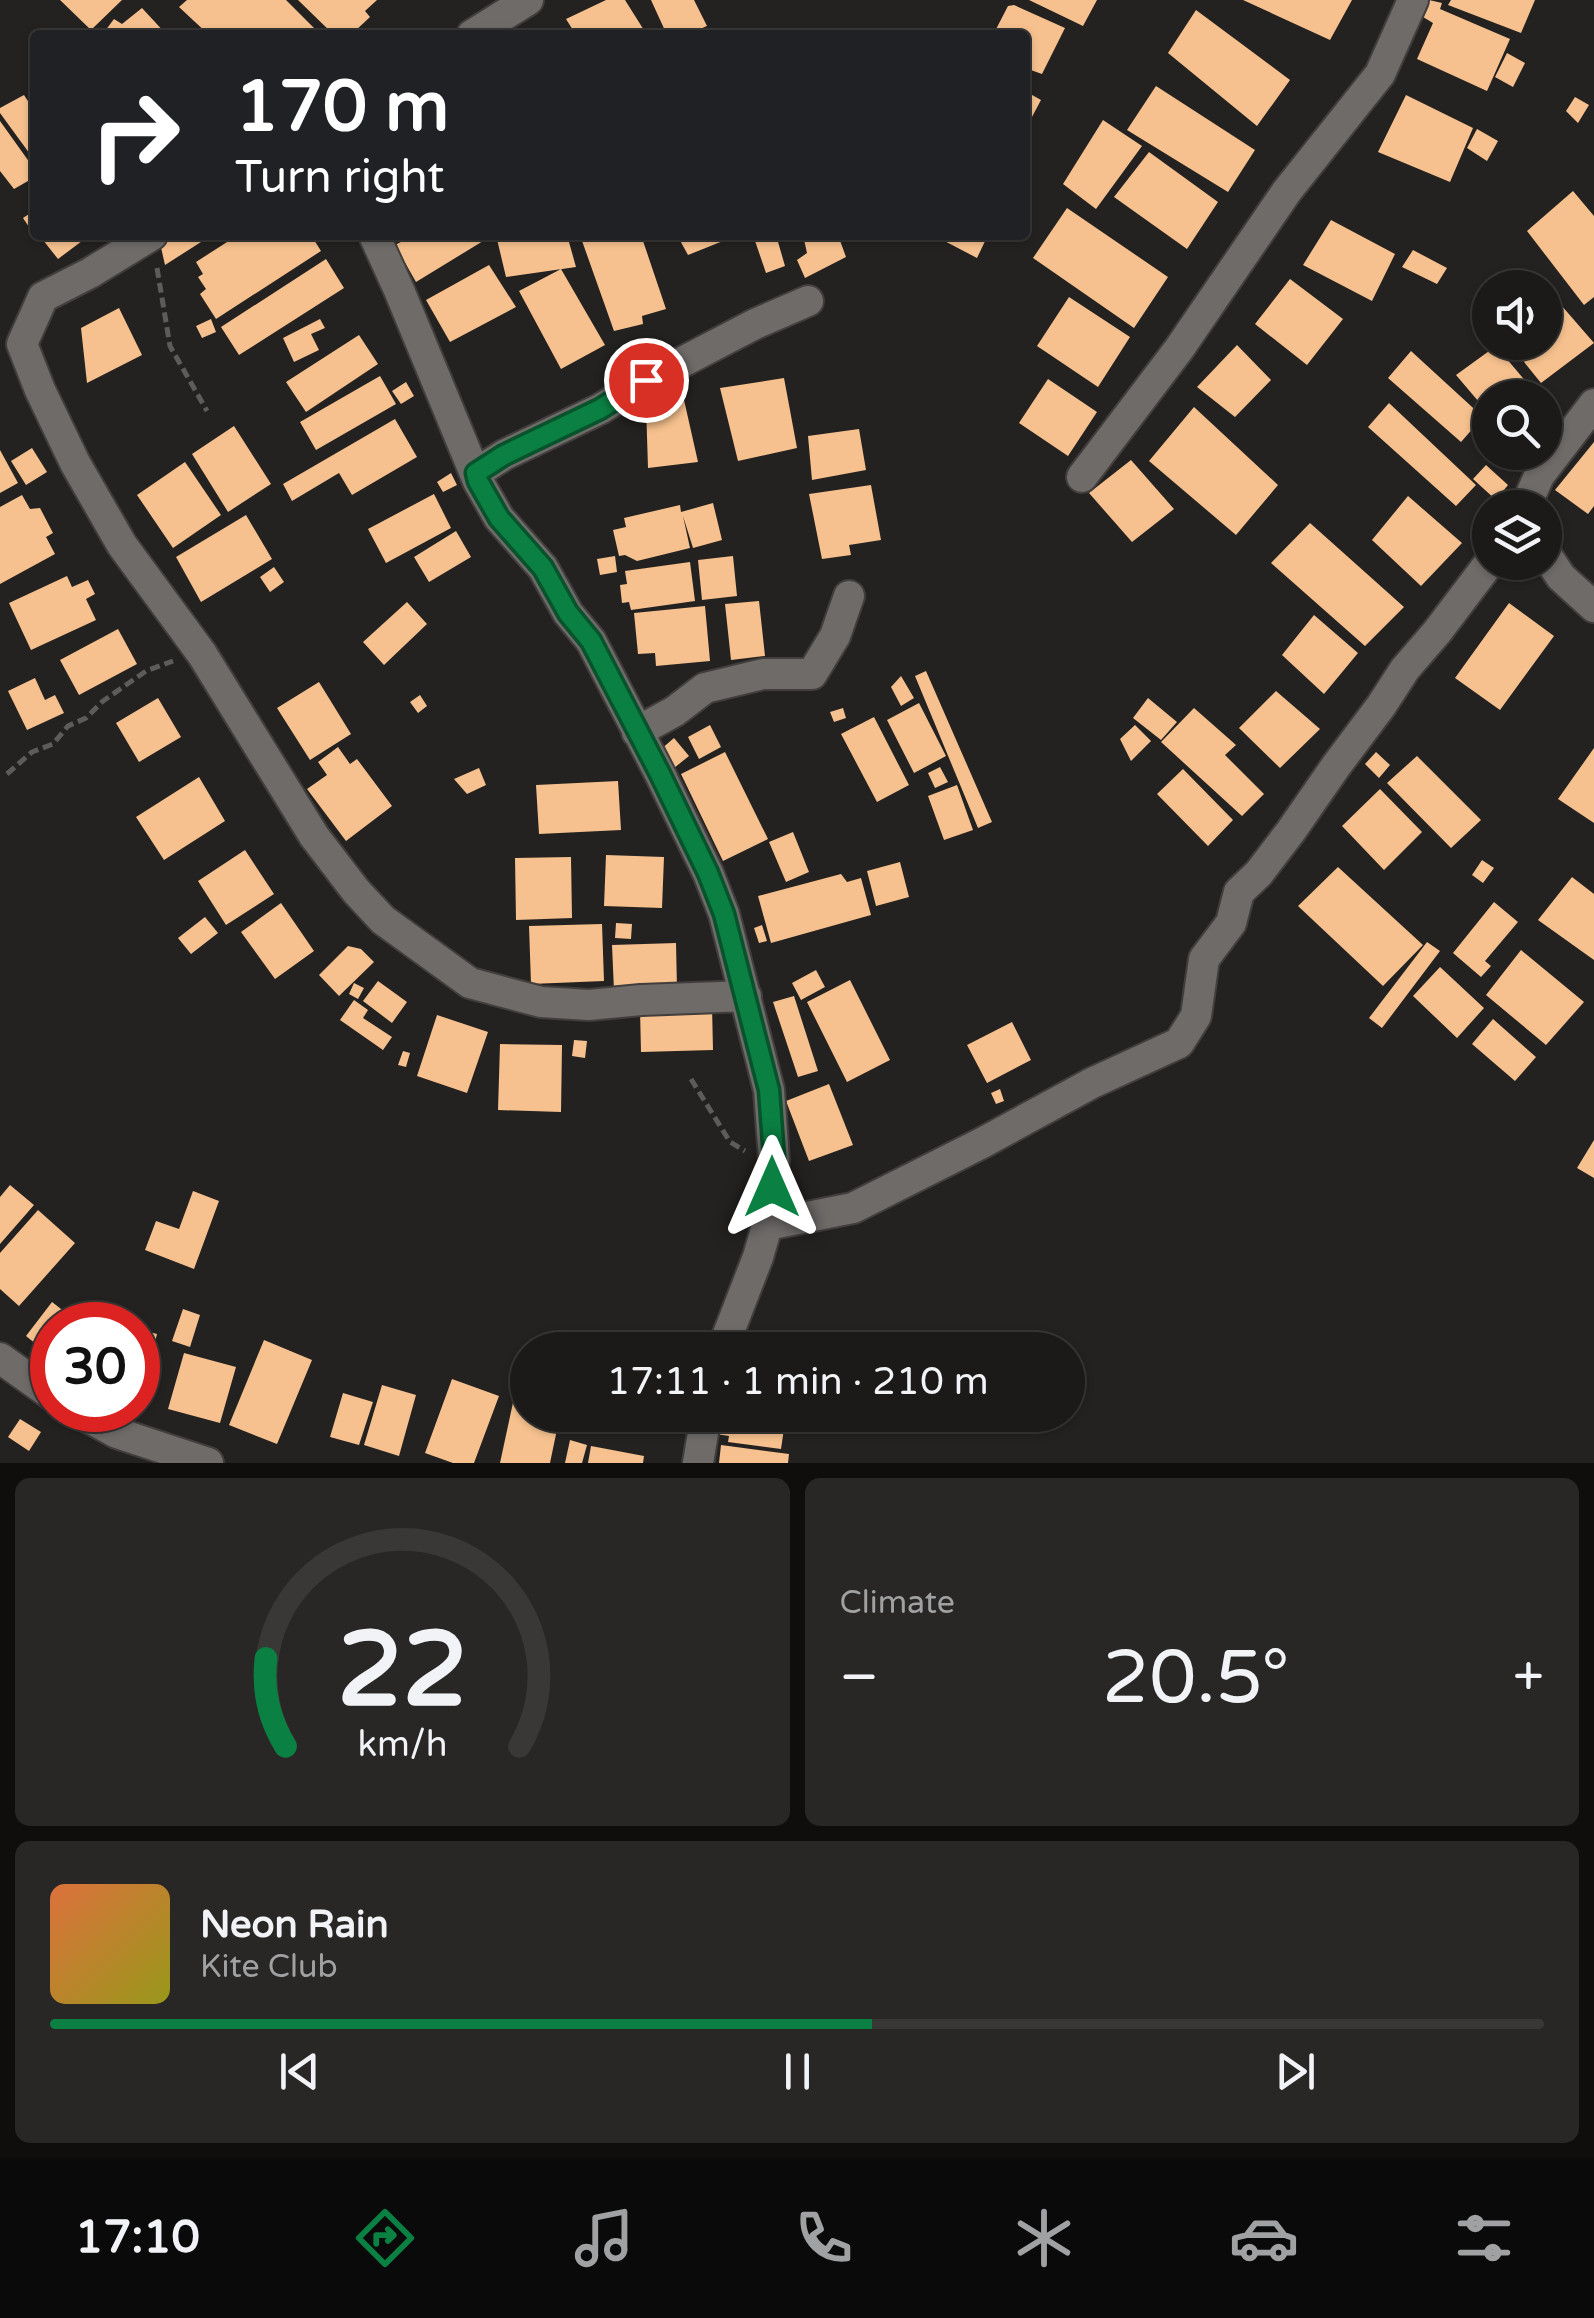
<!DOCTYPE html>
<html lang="en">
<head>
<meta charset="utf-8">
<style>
	body { margin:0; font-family:"Varela Round",sans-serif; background:#282725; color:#f1f3f6; height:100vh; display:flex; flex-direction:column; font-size:38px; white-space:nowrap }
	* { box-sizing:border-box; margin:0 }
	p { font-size:32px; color:#a0a1a2 }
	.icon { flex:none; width:55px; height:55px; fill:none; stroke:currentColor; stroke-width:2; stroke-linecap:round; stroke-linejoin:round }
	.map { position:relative; height:1463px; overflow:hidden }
	.sheet { display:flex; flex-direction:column; gap:15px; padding:15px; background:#0f0e0d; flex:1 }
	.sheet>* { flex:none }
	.hud { position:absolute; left:30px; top:30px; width:1000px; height:210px; border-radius:10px; box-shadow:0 2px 8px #0004,0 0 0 2px #393837; background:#202124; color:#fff; overflow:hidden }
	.buttons { position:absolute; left:1472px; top:270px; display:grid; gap:20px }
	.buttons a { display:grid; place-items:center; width:90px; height:90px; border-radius:50%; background:#1b1a18; box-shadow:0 2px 8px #0004,0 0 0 2px #393837; font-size:50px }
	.speed { position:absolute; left:30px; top:1302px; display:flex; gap:20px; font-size:50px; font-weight:700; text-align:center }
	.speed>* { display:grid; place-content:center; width:130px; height:130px; border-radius:50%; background:#1b1a18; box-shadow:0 2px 8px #0004,0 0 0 2px #393837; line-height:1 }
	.speed .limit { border:15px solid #d22; background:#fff; color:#111 }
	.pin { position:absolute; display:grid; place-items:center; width:85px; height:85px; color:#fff; margin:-42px; border:5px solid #fff; border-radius:50%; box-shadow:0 2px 10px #0007 }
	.me { position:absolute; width:110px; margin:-55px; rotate:0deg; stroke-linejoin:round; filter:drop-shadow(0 0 8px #0008) }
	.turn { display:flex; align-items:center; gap:35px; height:210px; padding:0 40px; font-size:45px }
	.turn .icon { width:130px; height:130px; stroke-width:2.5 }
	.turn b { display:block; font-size:70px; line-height:85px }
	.big { font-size:75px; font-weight:600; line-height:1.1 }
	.sheet .card { flex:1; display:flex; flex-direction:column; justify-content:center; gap:15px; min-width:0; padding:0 35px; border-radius:15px; background:#282725 }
	.sheet .dial { align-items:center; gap:0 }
	.dial svg { height:260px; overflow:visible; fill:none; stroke:#393837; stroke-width:7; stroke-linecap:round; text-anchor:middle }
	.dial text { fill:#f1f3f6; stroke:none }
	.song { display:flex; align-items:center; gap:30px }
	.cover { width:120px; height:120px; border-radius:15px; background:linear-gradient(135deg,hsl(20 70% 55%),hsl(60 70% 35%)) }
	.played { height:10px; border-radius:5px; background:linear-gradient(90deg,#0b8043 55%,#393837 55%) }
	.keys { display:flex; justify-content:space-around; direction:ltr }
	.heat { display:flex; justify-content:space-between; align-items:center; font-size:55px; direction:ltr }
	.sheet .tiles { flex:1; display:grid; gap:15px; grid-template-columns:1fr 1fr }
	.card:last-child { grid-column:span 2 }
	.trip { position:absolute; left:510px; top:1332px; width:575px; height:100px; border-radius:50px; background:#1b1a18; box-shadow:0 2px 8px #0004,0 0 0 2px #393837; font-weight:600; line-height:100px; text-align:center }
	.tab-bar { display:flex; height:160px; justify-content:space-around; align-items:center; background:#0b0a0a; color:#a0a1a2 }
	.tab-bar .icon { width:70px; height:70px }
	.tab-bar .current { color:#0b8043 }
	.tab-bar b { font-size:45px; color:#f1f3f6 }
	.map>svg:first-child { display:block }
	.building { fill:#f6c18e }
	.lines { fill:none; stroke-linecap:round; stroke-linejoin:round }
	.street-casing { stroke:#413e3d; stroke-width:34 }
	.path { stroke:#5e5c5a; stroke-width:5; stroke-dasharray:10 5; stroke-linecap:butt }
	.street { stroke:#6e6b69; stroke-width:30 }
	.route-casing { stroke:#07532c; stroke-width:25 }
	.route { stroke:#0b8043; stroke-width:18 }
</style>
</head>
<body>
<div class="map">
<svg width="1594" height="1463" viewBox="0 0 1594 1463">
	<rect width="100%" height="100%" fill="#242220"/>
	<!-- building -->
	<path class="building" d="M 60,0 L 122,0 L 91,30 Z
		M 187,0 L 286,0 L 321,35 L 209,35 L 179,7 Z
		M 298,0 L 377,0 L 365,11 L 370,17 L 354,32 L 350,28 L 340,35 L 334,35 Z
		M 606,0 L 625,0 L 647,35 L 576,35 L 566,19 Z
		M 651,0 L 694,0 L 707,26 L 686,35 L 667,35 Z
		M 1029,0 L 1097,0 L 1083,26 Z
		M 1243,0 L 1352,0 L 1330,40 Z
		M 1429,0 L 1442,3 L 1440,9 L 1510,39 L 1487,91 L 1417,59 L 1433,23 L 1423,17 Z
		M 1451,0 L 1535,0 L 1521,33 L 1448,5 Z
		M 1014,5 L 1065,28 L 1042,74 L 1025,68 L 1025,35 L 993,35 L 1008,6 Z
		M 142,8 L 167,35 L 102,35 L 114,19 L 122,24 Z
		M 1196,10 L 1290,80 L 1257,126 L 1168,53 Z
		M 1507,53 L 1525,63 L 1513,87 L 1495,77 Z
		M 1156,86 L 1255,150 L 1228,192 L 1127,130 Z
		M 1025,91 L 1041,100 L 1025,130 Z
		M 24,95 L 35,112 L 35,161 L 0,113 L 0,108 Z
		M 1406,95 L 1473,128 L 1450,182 L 1378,152 Z
		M 1575,97 L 1589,105 L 1578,123 L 1566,111 Z
		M 1103,120 L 1142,146 L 1096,209 L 1063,184 Z
		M 0,121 L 35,170 L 35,177 L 14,189 L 0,171 Z
		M 1477,129 L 1498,141 L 1487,161 L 1467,148 Z
		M 1149,152 L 1218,202 L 1187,249 L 1114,197 Z
		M 1573,191 L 1594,216 L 1594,297 L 1584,305 L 1527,231 Z
		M 1067,208 L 1168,277 L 1134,328 L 1033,258 Z
		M 35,210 L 35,236 L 23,218 Z
		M 1331,220 L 1395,254 L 1372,301 L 1303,265 Z
		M 39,235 L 90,235 L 58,259 Z
		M 172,235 L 212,235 L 165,265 L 160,243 Z
		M 238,235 L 311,235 L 321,251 L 216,319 L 200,294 L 206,289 L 198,277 L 203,274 L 196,262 Z
		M 414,235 L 486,235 L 488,238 L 416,282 L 395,245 Z
		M 496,235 L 567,235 L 576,267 L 506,277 Z
		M 593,235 L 641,235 L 666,309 L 642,316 L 643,324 L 614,331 L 581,238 Z
		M 677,235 L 738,235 L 688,255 Z
		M 753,235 L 776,235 L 785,266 L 766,273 Z
		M 803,235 L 838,235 L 846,257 L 805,278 L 797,260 L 807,253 Z
		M 933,235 L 988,235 L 977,258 Z
		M 1413,250 L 1447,268 L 1437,284 L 1402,267 Z
		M 326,259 L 344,288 L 239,355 L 221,327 Z
		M 489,265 L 516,307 L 450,342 L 426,300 Z
		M 561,269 L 605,345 L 561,369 L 519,291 Z
		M 1290,279 L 1343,319 L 1307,365 L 1255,324 Z
		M 1069,297 L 1130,337 L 1098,387 L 1037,346 Z
		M 1555,298 L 1594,343 L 1541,383 L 1508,342 L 1545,342 L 1545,305 Z
		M 119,308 L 142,355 L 87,383 L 81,328 Z
		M 211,319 L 216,332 L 202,338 L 196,326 Z
		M 320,319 L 325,328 L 311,334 L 319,350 L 294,362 L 283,338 Z
		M 359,335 L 378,364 L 306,412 L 286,382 Z
		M 1237,345 L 1271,380 L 1235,417 L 1197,387 Z
		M 1496,346 L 1537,395 L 1534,398 L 1490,398 L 1490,415 L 1456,375 Z
		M 1411,351 L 1483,417 L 1461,442 L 1388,378 Z
		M 380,376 L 396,404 L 316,450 L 300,422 Z
		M 784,378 L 797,448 L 738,461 L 720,388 Z
		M 1048,379 L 1097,412 L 1068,456 L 1019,423 Z
		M 406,382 L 414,396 L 401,404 L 392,391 Z
		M 682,391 L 698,462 L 648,468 L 646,405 Z
		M 1389,403 L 1476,485 L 1456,506 L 1368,427 Z
		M 1545,403 L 1558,418 L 1548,429 L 1545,426 Z
		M 1194,407 L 1278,485 L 1236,535 L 1149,461 Z
		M 395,419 L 417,457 L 352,495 L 339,473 L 292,501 L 283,484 Z
		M 234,426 L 271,484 L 228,512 L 192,454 Z
		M 859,429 L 866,470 L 812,480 L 808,436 Z
		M 1594,442 L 1594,506 L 1588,514 L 1555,490 Z
		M 32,448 L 47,472 L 26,485 L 11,461 Z
		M 0,450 L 18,483 L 0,493 Z
		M 1131,460 L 1174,509 L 1132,542 L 1089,493 Z
		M 185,462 L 221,515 L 173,548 L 137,495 Z
		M 1486,465 L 1508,485 L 1496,500 L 1473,479 Z
		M 451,473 L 457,485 L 443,492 L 437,482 Z
		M 871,485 L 881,540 L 849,545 L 851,555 L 822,559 L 809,494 Z
		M 434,494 L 451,528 L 386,563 L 368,529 Z
		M 22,495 L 30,509 L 40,508 L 53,533 L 46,537 L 55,554 L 0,584 L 0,507 Z
		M 1408,496 L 1462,543 L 1421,586 L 1372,540 Z
		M 713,503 L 722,540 L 693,548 L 683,516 L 690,548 L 637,561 L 625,555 L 619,556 L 613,530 L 626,527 L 624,518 L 680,505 L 681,512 Z
		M 246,515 L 272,559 L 201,602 L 176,557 Z
		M 1310,523 L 1404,607 L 1365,646 L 1271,563 Z
		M 456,531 L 471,557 L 429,582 L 414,557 Z
		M 615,556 L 617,572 L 600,575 L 597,559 Z
		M 733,556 L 737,596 L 702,600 L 698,560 Z
		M 690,562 L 695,601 L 631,610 L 629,602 L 622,603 L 620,585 L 627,584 L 625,571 Z
		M 274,567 L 284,582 L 270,592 L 260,577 Z
		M 67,576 L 72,587 L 88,580 L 95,594 L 86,599 L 96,620 L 31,650 L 9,603 Z
		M 759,601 L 765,656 L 731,660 L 725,604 Z
		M 407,602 L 427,624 L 384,665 L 363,642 Z
		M 1509,603 L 1554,636 L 1500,710 L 1455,678 Z
		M 705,606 L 710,661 L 656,666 L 655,653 L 638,654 L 634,613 Z
		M 1314,615 L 1358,653 L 1324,694 L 1282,655 Z
		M 118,629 L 137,664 L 79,695 L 60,660 Z
		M 926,671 L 992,822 L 978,828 L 915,676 Z
		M 901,676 L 914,698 L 901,706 L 891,687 Z
		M 35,678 L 45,700 L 55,695 L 64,713 L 27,730 L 8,691 Z
		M 319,682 L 351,734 L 310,760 L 277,708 Z
		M 1276,691 L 1320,729 L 1280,768 L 1239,728 Z
		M 420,695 L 427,706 L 418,713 L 410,702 Z
		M 158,698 L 181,737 L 139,762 L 116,723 Z
		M 1148,698 L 1177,722 L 1161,740 L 1133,718 Z
		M 919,703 L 946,756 L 914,773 L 887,720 Z
		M 843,708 L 846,718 L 834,722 L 830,712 Z
		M 1194,708 L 1236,745 L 1225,755 L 1264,794 L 1242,816 L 1161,742 Z
		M 874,717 L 909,785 L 877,802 L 841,734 Z
		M 710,725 L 721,747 L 699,759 L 688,737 Z
		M 1135,725 L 1151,741 L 1131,761 L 1120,739 Z
		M 674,738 L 689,756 L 674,768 L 660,750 Z
		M 338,747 L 350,764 L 357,759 L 392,806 L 346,841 L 307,789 L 327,775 L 318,762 Z
		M 1594,748 L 1594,823 L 1558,799 Z
		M 725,752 L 768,839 L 723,861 L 681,774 Z
		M 1376,752 L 1390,765 L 1379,778 L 1365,764 Z
		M 1417,756 L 1481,820 L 1451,848 L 1387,783 Z
		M 940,767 L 948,782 L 935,788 L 928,773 Z
		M 479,768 L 486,785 L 467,794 L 454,779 Z
		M 1183,769 L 1233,820 L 1208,846 L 1157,794 Z
		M 199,777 L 225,821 L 164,860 L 136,817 Z
		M 618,781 L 621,830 L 539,834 L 536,785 Z
		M 957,785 L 973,830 L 944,840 L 928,796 Z
		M 1380,789 L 1422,832 L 1384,870 L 1342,826 Z
		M 793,832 L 809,872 L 786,882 L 769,842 Z
		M 245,850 L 274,894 L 226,925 L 198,881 Z
		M 606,855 L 664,857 L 662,908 L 604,906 Z
		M 571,857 L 572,918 L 516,920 L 515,858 Z
		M 1482,860 L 1494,868 L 1483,883 L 1472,875 Z
		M 900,862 L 909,897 L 876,906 L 867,871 Z
		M 1338,867 L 1423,945 L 1383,986 L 1298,906 Z
		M 841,874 L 847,882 L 861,878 L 871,915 L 771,943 L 758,896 Z
		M 1572,877 L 1594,894 L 1594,960 L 1538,920 Z
		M 1494,902 L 1518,922 L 1485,961 L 1491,966 L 1481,977 L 1453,953 Z
		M 281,903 L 314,951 L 275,979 L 241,932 Z
		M 205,917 L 218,933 L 191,954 L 178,938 Z
		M 616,923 L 632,924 L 631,939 L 615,938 Z
		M 602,924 L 604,981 L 531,984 L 529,926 Z
		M 762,925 L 767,941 L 759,943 L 754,928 Z
		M 1427,942 L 1440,951 L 1382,1028 L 1369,1018 Z
		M 676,943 L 677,989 L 614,991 L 612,945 Z
		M 348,946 L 361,949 L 374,962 L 339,996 L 319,975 Z
		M 1521,950 L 1584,1002 L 1546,1045 L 1486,995 Z
		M 1440,967 L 1484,1008 L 1457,1038 L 1413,996 Z
		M 816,970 L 825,987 L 801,1000 L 792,983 Z
		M 850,980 L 890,1060 L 847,1082 L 807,1002 Z
		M 378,981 L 407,1002 L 392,1023 L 363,1001 Z
		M 354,983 L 364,988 L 358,999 L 349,994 Z
		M 794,996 L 818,1071 L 798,1077 L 773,1002 Z
		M 354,1000 L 368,1010 L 363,1018 L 392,1037 L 383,1050 L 340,1020 Z
		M 712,1006 L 713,1050 L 641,1052 L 640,1009 Z
		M 437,1015 L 488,1032 L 467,1093 L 417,1076 Z
		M 1493,1019 L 1536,1057 L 1515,1081 L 1472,1044 Z
		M 1012,1022 L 1031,1060 L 987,1083 L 967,1045 Z
		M 574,1040 L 587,1041 L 585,1058 L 572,1056 Z
		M 500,1044 L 562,1045 L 561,1112 L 498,1110 Z
		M 403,1051 L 410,1053 L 406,1067 L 398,1065 Z
		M 829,1084 L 853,1145 L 809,1161 L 786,1101 Z
		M 1000,1089 L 1004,1101 L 996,1104 L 991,1093 Z
		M 1594,1140 L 1594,1178 L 1577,1168 Z
		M 10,1185 L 34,1205 L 0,1244 L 0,1197 Z
		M 193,1191 L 219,1201 L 194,1269 L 145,1250 L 156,1221 L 179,1229 Z
		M 38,1210 L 75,1243 L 19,1306 L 0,1289 L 0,1253 Z
		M 52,1302 L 82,1325 L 52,1325 L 52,1357 L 26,1336 Z
		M 183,1309 L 200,1315 L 190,1347 L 172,1341 Z
		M 138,1329 L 157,1334 L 143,1389 L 138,1388 Z
		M 264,1340 L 312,1360 L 277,1444 L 229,1425 Z
		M 184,1353 L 236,1367 L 220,1423 L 168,1409 Z
		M 452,1379 L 499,1396 L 474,1463 L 453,1463 L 425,1453 Z
		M 382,1385 L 416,1395 L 399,1456 L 364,1445 Z
		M 343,1393 L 373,1402 L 359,1445 L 330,1437 Z
		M 514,1398 L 528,1401 L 528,1415 L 560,1415 L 550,1463 L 500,1463 Z
		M 735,1415 L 786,1415 L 781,1449 L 728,1442 L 729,1436 L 716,1434 L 719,1416 L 734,1418 Z
		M 20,1419 L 41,1432 L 29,1451 L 8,1437 Z
		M 570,1440 L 587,1445 L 582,1463 L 565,1463 Z
		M 721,1445 L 789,1454 L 788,1463 L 719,1463 Z
		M 591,1446 L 644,1456 L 643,1463 L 588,1463 Z"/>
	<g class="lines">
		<defs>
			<path id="street" d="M 472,35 L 528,0
				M 152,235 L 90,273 L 43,297 L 22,344 L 40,390 L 75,463 L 122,545 L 202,654 L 314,836 L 356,891 L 383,920 L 470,983 L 541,1002 L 589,1005 L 641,1000 L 746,996
				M 374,235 L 399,290 L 478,481 L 499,518 L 543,568 L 568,613 L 591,641 L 660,774 L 708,873 L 724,914 L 769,1090 L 774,1160 L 769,1219 L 758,1257 L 722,1350
				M 476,473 L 504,455 L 600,409 L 646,381 L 755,324 L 808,301
				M 1082,477 L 1179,349 L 1287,191 L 1380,74 L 1413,0
				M 1525,508 L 1539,476 L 1594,404
				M 1545,553 L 1561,577 L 1594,607
				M 637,732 L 675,711 L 705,688 L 763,674 L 812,674 L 835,636 L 849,596
				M 767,1225 L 853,1208 L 982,1143 L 1092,1083 L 1179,1043 L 1196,1016 L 1204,959 L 1231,923 L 1239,892 L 1259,873 L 1291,831 L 1336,766 L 1381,706 L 1405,669 L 1437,632 L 1490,562
				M 0,1358 L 52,1395
				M 75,1410 L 117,1433 L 208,1463
				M 698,1463 L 706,1415"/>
		</defs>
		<!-- street casing -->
		<use href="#street" class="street-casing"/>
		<!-- path -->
		<path class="path" d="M 157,268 L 170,346 L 207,411
			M 7,774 L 32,752 L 53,744 L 68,726 L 86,718 L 103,701 L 146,671 L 173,661
			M 691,1079 L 730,1142 L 745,1151"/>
		<!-- street -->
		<use href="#street" class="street"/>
	</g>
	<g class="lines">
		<defs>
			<path id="route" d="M 646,380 L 600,409 L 504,455 L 476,473 L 478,481 L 499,518 L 543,568 L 568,613 L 591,641 L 660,774 L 708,873 L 724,914 L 769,1090 L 774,1157 L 772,1187"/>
		</defs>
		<!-- route casing -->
		<use href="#route" class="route-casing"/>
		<!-- route -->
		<use href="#route" class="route"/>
	</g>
</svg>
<div class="buttons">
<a><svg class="icon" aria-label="sound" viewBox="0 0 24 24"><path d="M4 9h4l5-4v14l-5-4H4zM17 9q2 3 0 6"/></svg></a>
<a><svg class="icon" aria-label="search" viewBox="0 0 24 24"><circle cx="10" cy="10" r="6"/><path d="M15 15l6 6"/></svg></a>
<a><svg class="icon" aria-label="layers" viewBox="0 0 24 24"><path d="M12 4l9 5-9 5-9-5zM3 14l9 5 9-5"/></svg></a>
</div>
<div class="speed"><div class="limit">30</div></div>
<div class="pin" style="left:646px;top:380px;background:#d93025"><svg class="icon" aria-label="arrive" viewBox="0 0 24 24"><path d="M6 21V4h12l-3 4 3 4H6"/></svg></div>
<svg class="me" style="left:772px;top:1187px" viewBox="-20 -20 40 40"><path d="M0-17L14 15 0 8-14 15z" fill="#0b8043" stroke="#fff" stroke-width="4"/></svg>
<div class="trip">17:11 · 1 min · 210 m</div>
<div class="hud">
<div class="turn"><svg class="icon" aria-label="right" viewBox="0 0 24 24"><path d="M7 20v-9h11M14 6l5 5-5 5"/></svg><div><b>170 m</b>Turn right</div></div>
</div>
</div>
<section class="sheet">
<div class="tiles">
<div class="card dial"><svg viewBox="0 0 100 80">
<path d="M14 69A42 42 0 1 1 86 69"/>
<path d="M14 69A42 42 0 0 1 8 42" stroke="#0b8043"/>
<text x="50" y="56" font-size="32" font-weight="700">22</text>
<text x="50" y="72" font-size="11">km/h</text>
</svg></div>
<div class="card"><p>Climate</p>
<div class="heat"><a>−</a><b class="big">20.5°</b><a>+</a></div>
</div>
<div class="card">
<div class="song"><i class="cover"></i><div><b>Neon Rain</b><p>Kite Club</p></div></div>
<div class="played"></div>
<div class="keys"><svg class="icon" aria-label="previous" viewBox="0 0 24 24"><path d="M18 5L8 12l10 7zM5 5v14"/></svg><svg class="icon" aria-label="pause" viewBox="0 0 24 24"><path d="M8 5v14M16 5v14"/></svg><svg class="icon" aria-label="next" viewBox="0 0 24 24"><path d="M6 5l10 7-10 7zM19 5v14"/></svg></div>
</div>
</div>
</section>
<nav class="tab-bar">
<b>17:10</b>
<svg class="icon current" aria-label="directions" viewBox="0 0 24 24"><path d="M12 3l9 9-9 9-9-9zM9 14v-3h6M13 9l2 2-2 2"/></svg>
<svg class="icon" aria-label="music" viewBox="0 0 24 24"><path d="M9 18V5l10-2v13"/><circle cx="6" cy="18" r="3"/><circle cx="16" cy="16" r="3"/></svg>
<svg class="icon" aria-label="phone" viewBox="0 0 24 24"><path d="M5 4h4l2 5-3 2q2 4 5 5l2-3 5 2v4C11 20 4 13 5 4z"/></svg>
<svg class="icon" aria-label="climate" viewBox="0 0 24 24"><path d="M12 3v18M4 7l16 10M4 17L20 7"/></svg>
<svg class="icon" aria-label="car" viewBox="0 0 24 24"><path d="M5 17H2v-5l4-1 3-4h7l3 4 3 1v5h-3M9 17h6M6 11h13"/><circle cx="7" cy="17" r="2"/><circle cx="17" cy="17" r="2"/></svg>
<svg class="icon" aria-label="filters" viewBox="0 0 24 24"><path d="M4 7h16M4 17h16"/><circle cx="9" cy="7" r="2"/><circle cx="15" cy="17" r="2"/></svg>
</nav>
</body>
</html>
